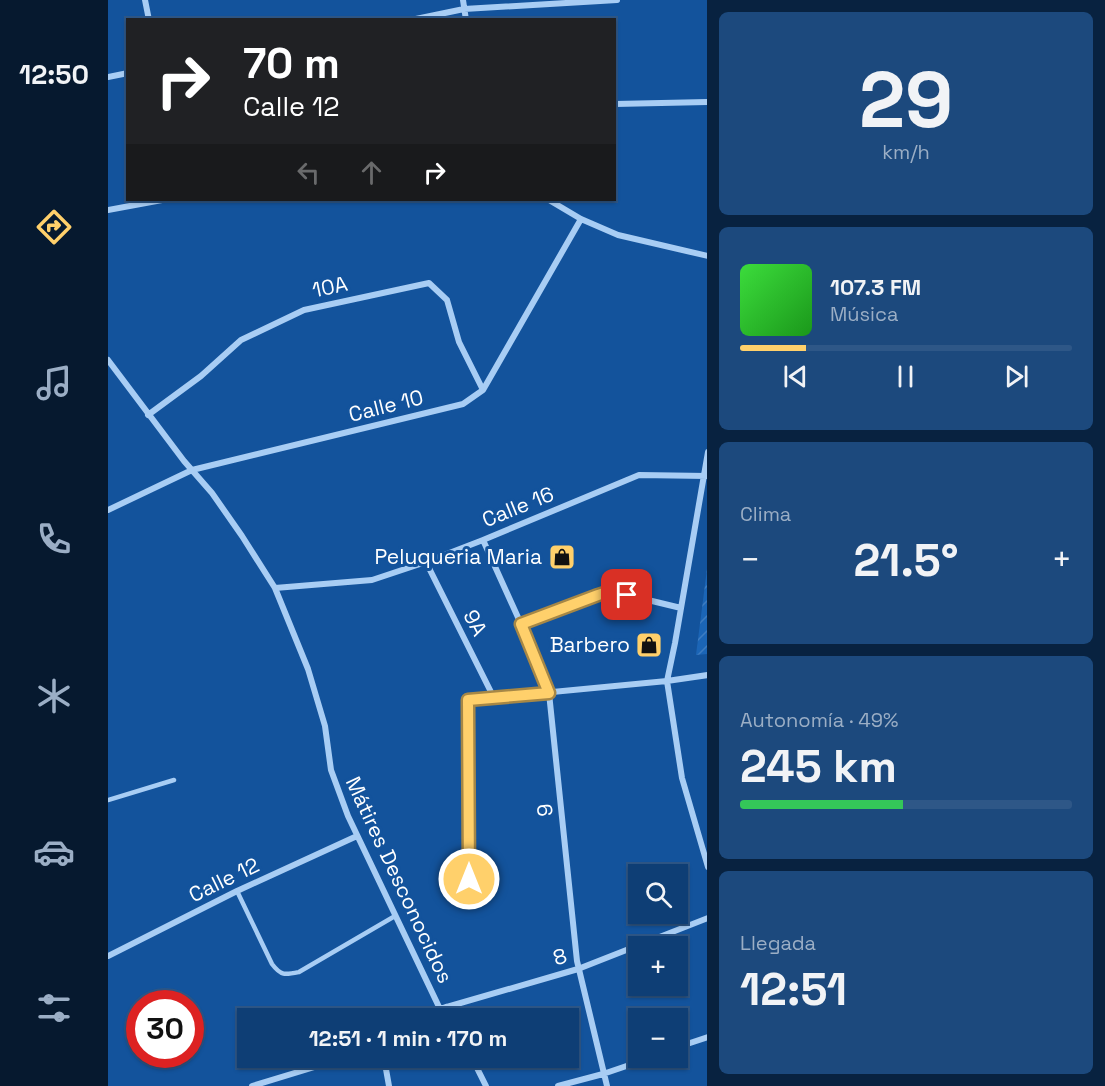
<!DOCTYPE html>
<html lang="es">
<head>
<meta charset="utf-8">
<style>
	body { margin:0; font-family:"Space Grotesk",sans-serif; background:#1c497d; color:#f1f3f6; height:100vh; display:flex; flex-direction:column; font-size:22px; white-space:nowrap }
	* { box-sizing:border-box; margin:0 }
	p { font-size:20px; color:#9baec5 }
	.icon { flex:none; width:33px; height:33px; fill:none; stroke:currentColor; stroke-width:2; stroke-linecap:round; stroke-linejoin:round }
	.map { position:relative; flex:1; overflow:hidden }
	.side { display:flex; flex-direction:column; gap:12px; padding:12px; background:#082240; width:398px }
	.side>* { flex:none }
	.banner { position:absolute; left:18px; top:18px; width:490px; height:183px; border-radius:0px; box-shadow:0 2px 4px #0004,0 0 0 2px #2e5787; background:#202124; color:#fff; overflow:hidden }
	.fabs { position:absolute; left:520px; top:864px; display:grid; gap:12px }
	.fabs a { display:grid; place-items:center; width:60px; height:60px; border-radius:0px; background:#0e3e75; box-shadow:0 2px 4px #0004,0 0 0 2px #2e5787; font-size:30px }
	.speed { position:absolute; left:18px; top:990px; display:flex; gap:12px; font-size:30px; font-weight:700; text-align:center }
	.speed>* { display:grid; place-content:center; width:78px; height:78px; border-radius:50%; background:#0e3e75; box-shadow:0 2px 4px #0004,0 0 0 2px #2e5787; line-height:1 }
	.speed .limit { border:9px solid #d22; background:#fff; color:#111 }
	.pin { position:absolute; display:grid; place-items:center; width:51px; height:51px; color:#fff; margin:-26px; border-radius:12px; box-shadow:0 3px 9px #0006 }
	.me { position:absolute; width:66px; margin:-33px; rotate:0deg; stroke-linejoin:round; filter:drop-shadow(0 0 4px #0008) }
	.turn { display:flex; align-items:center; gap:21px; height:126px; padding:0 18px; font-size:27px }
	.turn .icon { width:78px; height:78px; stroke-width:2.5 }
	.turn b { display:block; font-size:42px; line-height:51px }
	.lanes { display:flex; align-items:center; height:57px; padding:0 18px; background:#0003; justify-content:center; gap:30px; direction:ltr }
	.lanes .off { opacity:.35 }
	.big { font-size:45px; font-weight:700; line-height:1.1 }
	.side .card { flex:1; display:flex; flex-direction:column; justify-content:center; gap:9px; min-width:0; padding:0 21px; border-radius:9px; background:#1c497d }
	.side .dial { align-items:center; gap:0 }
	.dial b { font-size:78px; line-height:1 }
	.song { display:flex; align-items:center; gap:18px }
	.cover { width:72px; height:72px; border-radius:9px; background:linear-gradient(135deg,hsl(120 70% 55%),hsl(120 70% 35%)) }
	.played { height:6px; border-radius:3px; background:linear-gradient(90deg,#ffd06b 20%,#2e5787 20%) }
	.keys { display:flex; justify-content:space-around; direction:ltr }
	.heat { display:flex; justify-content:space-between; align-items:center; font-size:33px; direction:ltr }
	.charge { height:9px; border-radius:4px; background:linear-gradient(90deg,#34c759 49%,#2e5787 0) }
	.trip { position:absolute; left:129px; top:1008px; width:342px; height:60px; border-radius:0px; background:#0e3e75; box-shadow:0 2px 4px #0004,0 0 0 2px #2e5787; font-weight:700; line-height:60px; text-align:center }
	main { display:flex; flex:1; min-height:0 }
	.tabs { display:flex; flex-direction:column; width:108px; justify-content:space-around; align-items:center; background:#06192f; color:#9baec5 }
	.tabs .icon { width:42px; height:42px }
	.tabs .selected { color:#ffd06b }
	.tabs b { font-size:27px; color:#f1f3f6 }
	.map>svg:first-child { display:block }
	.garden { fill:url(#garden-furrows) }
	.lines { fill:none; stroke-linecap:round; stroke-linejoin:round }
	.lane { stroke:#a8cdf4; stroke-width:4.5 }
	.street { stroke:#a8cdf4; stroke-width:6 }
	.route-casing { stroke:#a68746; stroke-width:15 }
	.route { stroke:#ffd06b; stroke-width:10 }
	.labels { text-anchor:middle; stroke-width:6; stroke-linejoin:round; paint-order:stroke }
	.street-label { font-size:21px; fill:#fff; stroke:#13539c }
	.poi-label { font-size:21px; fill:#fff; stroke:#13539c; text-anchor:end }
</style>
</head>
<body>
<main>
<nav class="tabs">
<b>12:50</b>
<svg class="icon selected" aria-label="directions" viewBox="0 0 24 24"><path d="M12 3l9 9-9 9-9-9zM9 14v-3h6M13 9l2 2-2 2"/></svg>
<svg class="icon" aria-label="music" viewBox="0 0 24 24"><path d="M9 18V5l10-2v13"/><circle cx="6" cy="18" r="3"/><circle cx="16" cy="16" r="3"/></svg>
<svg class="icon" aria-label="phone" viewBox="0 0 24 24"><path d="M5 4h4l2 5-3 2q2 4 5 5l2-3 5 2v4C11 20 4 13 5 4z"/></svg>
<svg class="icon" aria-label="climate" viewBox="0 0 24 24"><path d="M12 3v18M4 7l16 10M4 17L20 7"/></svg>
<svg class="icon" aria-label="car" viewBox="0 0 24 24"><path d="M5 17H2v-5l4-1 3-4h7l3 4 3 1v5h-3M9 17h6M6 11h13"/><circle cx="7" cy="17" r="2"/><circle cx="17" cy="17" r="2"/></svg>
<svg class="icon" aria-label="filters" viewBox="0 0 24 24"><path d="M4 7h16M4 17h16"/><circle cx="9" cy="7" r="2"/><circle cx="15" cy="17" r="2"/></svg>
</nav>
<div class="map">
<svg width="600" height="1086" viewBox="0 0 600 1086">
	<defs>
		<pattern id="garden-furrows" width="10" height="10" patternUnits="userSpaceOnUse" patternTransform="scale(1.5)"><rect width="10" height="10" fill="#1b65b6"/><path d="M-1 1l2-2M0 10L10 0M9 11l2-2" fill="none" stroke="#3d7cc1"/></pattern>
	</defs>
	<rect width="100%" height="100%" fill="#13539c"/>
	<!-- garden -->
	<path class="garden" d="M 599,569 L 599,654 L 588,655 Z"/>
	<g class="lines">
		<!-- lane -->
		<path class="lane" d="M 0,800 L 66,780
			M 129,891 L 164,964 C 173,976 177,975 191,972 L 287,916"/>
		<!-- street -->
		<path class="street" d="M 37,0 L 41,20
			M 355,0 L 358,20
			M 303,20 L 356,9 L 509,0
			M 0,77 L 20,73
			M 507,104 L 600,102
			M 441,200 L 473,219 L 510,235 L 600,256
			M 0,210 L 54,200
			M 0,360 L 76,461 L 104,493 L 134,536 L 167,588 L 200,669 L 217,726 L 223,770 L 240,816 L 332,1009
			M 40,415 L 93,376 L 133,340 L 196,310 L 321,283 L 339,300 L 351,342 L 375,390
			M 600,452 L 567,643 L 559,681 L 574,778 L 600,867
			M 0,510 L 84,470 L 355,404 L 375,390 L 473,219
			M 375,540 L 413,624 L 441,693 L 469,961 L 499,1086
			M 318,562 L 386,698
			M 167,588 L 264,580 L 318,562 L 375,540 L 531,475 L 600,476
			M 413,624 L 490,595 L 502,592 L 511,593 L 573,608
			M 361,879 L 360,700 L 559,681 L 600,675
			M 0,956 L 129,891 L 249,836
			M 338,1007 L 344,1018
			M 311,1018 L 318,1013 L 470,969 L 600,918
			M 570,1047 L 600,1037
			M 276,1058 L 281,1086
			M 364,1058 L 378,1086
			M 144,1086 L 236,1058
			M 450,1086 L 495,1074 L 542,1058"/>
	</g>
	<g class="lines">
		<defs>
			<path id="route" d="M 361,879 L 360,700 L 441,693 L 413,624 L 490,595 L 502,591 L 519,595"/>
		</defs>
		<!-- route casing -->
		<use href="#route" class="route-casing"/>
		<!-- route -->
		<use href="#route" class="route"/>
	</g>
	<!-- icons -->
	<defs>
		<symbol id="shop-square" viewBox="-11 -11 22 22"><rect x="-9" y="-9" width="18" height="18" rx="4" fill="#ffd06b" stroke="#13539c"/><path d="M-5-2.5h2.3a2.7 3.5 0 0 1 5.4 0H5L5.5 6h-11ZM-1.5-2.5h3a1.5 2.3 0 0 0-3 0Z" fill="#111"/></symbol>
	</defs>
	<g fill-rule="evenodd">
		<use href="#shop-square" x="439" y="542" width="30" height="30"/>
		<use href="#shop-square" x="526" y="630" width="30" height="30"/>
	</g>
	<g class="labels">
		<!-- street labels -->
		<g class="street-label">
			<text transform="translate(222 287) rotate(-12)" y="7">10A</text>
			<text transform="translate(278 406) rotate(-14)" y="7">Calle 10</text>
			<text transform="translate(410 507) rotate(-22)" y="7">Calle 16</text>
			<text transform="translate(367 623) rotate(63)" y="7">9A</text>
			<text transform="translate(437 810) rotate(-96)" y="7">9</text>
			<text transform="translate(116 880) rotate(-26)" y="7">Calle 12</text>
			<text transform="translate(291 880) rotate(65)" y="7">Mátires Desconocidos</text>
			<text transform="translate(452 957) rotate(-17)" y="7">8</text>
		</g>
		<!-- poi labels -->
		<g class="poi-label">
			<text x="434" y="564">Peluqueria Maria</text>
			<text x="522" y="652">Barbero</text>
		</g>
	</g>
</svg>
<div class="fabs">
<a><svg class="icon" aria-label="search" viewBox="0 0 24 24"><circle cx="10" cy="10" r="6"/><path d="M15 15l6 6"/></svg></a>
<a>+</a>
<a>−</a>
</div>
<div class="speed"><div class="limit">30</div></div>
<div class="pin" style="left:519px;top:595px;background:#d93025"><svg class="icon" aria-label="arrive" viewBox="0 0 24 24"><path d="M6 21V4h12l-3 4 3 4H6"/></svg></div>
<svg class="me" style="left:361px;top:879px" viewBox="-20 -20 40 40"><circle r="17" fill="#ffd06b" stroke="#fff" stroke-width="3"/><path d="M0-11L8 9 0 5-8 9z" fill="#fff"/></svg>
<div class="trip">12:51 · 1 min · 170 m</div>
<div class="banner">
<div class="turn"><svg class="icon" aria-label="right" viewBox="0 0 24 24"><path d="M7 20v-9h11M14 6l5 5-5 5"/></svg><div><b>70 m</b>Calle 12</div></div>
<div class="lanes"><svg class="icon off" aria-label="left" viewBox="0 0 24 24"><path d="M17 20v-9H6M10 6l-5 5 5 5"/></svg><svg class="icon off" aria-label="ahead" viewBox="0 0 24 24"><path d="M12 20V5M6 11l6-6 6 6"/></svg><svg class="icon" aria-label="right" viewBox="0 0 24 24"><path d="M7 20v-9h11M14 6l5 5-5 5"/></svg></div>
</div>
</div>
<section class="side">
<div class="card dial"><b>29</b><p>km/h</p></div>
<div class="card">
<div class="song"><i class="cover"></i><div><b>107.3 FM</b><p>Música</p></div></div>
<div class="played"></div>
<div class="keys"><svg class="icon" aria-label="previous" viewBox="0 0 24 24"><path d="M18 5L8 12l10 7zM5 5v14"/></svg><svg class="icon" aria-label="pause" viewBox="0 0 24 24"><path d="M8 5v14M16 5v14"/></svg><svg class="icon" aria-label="next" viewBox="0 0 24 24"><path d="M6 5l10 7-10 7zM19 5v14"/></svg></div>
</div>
<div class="card"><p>Clima</p>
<div class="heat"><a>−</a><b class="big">21.5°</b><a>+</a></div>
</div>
<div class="card"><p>Autonomía · 49%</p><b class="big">245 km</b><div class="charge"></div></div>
<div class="card"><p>Llegada</p><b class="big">12:51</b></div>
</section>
</main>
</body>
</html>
